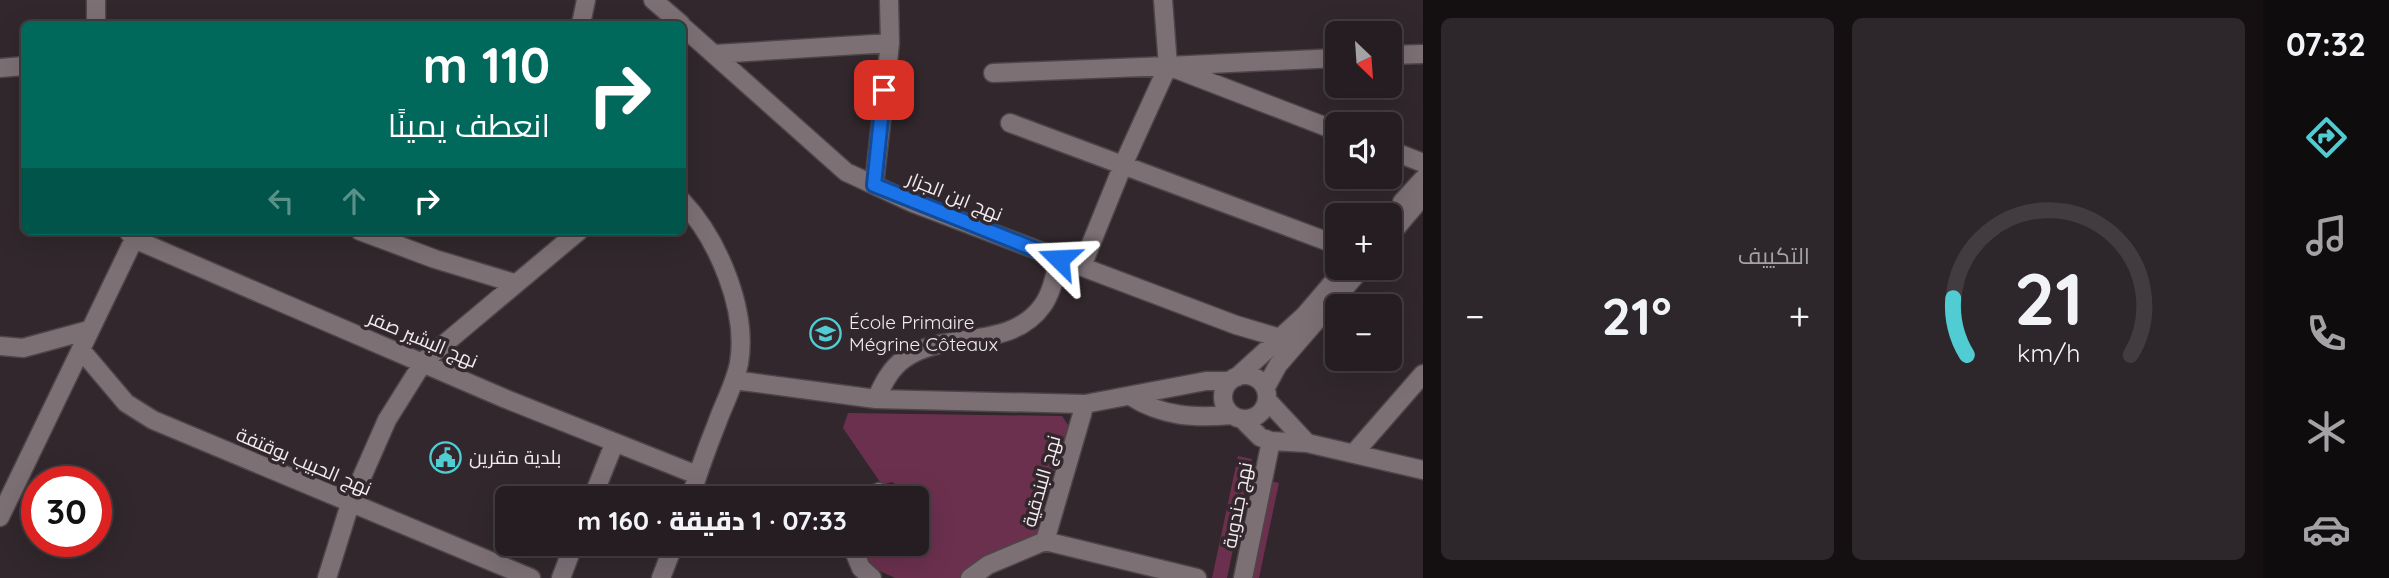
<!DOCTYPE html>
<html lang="ar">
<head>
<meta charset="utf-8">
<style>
	body { margin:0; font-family:Quicksand,Cairo,sans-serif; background:#2d262a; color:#f1f3f6; direction:rtl; height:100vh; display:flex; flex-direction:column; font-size:26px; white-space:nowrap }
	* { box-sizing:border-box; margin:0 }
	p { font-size:23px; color:#a3a2a5 }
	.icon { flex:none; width:38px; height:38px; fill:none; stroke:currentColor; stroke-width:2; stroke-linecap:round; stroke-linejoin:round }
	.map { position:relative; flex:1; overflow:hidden; direction:ltr }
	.side { display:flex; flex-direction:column; gap:18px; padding:18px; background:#141012; width:840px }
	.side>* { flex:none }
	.banner { position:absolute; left:21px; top:21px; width:665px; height:214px; border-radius:10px; box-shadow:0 7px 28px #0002,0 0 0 2px #423b3f; direction:rtl; background:#00695c; color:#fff; overflow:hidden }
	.needle { width:46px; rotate:155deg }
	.tools { position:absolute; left:1325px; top:21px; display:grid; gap:14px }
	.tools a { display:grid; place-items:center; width:77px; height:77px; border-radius:10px; background:#251d21; box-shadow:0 7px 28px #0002,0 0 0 2px #423b3f; font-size:35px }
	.speed { position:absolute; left:21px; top:466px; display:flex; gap:14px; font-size:35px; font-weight:700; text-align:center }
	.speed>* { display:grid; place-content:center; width:91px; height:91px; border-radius:50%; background:#251d21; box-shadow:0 7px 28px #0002,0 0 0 2px #423b3f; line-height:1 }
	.speed .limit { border:10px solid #d22; background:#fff; color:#111 }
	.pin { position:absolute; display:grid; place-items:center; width:60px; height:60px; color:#fff; margin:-30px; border-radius:14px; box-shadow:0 4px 10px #0006 }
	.me { position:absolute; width:77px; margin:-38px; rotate:291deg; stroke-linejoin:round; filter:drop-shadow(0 0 5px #0008) }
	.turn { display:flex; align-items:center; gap:24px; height:147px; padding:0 21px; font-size:32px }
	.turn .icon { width:91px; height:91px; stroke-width:2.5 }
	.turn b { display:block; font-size:49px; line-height:60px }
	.lanes { display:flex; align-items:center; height:66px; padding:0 21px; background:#0003; justify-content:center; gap:35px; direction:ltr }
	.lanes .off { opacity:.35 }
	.big { font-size:52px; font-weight:800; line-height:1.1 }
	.side .tile { flex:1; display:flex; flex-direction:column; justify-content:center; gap:10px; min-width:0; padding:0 24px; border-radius:10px; background:#2d262a }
	.side .dial { align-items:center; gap:0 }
	.dial svg { height:182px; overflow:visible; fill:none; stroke:#423b3f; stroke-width:7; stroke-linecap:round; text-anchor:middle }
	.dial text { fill:#f1f3f6; stroke:none }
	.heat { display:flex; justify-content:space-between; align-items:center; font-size:38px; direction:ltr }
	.side .tiles { flex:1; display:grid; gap:18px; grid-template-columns:repeat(2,1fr) }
	.trip { position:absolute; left:495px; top:486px; width:434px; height:70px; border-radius:10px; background:#251d21; box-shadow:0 7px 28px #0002,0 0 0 2px #423b3f; font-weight:800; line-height:70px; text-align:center; direction:rtl }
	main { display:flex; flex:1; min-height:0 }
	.menu { display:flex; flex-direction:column; width:126px; justify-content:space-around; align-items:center; background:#0f0c0d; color:#a3a2a5 }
	.menu .icon { width:49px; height:49px }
	.menu .on { color:#51ccd3 }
	.menu b { font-size:32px; color:#f1f3f6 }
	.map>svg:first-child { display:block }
	.green { fill:#6b304e }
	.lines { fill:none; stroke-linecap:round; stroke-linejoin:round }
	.minor-casing { stroke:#4d4548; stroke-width:21 }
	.minor { stroke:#7c7075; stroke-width:18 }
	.route-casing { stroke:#114b97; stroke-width:18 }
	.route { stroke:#1a73e8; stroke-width:12 }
	.labels { text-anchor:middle; stroke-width:7; stroke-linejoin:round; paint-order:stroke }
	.street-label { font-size:19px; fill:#f2ebee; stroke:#31272c }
	.poi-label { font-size:19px; fill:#f2ebee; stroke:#31272c; text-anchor:start }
</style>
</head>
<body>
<main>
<nav class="menu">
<b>07:32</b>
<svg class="icon on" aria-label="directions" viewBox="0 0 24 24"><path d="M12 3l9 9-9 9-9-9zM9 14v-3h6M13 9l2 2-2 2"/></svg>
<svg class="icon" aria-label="music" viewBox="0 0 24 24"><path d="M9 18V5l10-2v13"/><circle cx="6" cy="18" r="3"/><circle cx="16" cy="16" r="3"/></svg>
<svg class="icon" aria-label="phone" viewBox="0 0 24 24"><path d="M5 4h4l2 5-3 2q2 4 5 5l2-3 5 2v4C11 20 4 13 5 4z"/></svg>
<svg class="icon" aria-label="climate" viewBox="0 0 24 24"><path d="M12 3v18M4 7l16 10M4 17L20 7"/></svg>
<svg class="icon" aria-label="car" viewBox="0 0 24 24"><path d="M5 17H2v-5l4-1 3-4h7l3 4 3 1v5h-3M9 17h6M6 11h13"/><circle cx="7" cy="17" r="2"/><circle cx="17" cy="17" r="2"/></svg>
</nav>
<section class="side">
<div class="tiles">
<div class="tile dial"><svg viewBox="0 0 100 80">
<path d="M14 69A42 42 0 1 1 86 69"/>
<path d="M14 69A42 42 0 0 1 8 44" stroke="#51ccd3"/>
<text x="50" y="56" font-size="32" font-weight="700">21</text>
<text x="50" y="72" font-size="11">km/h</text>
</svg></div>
<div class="tile"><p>التكييف</p>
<div class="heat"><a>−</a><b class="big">21°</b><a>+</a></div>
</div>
</div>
</section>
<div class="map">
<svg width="1423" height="578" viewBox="0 0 1423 578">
	<rect width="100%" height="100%" fill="#31272c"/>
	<!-- green -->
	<path class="green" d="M 848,413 L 1062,416 L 1070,428 L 1038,537 L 962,578 L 895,578 L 871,567 L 862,544 L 917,544 L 917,499 L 903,499 L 899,487 L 892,482 L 882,485 L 843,428 Z
		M 1238,456 L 1252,459 L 1227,578 L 1212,578 Z
		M 1270,481 L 1279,483 L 1259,578 L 1249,578 Z"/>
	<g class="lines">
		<defs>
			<path id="minor" d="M 96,0 L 96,24
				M 653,0 L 681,24
				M 1163,0 L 1168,66 L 1337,58
				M 581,24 L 586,0
				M 682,26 L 846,172 L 913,203 L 1236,325 L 1280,338 L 1293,347
				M 715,54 L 890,43
				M 1390,55 L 1423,54
				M 0,68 L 24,66
				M 993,73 L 1168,66 L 1337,131
				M 1010,123 L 1337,245
				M 1390,150 L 1423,163
				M 874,185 L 890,43 L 889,0
				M 682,201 C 718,239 748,310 739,363 C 735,384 724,403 717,423 C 707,448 698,473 690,499
				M 1402,202 L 1423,179
				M 128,231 L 134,239 L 506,399 L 697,475
				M 360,231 L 435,259 L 514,283
				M 1390,235 L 1423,196
				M 1082,266 L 1123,165 L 1168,66
				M 0,346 L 23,348 L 89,330
				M 82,351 L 126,403 L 153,420 L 531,578
				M1223 397a22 22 0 1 1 44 0a22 22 0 1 1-44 0Z
				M 1237,377 L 1304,316 L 1345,268
				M 734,380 L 876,399 L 1085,404 L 1206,381 L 1230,381
				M 1266,387 L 1278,365 L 1362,268
				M 1130,396 C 1163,417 1194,418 1232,415
				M 876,399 C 883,384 890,369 904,359 C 945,329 1010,352 1043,305 C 1052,292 1055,275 1059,259
				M 1267,400 L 1307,443
				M 1242,419 L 1260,437 L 1271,441 L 1307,443 L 1423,470
				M 1355,452 L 1423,374
				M 592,499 L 614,444
				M 874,499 L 879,492
				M 0,517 L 138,231
				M 1045,541 L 1197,578
				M 1045,541 L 1085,404
				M 851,544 L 861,568 L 872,578
				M 327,578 L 350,504 L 387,420 L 424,361 L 579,231
				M 561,578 L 574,544
				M 661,578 L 674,544
				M 970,578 L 988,565 L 1045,541
				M 1243,578 L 1271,441"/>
		</defs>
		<!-- minor casing -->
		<use href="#minor" class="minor-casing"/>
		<!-- minor -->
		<use href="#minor" class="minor"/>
	</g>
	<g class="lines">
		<defs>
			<path id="route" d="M 884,90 L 874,185 L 1059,259"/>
		</defs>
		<!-- route casing -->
		<use href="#route" class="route-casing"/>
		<!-- route -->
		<use href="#route" class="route"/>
	</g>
	<!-- icons -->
	<defs>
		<symbol id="school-ring" viewBox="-11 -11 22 22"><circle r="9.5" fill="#31272c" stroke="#51ccd3" stroke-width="1.5"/><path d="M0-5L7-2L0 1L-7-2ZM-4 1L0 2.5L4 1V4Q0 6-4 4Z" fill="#51ccd3"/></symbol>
		<symbol id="civic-ring" viewBox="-11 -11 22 22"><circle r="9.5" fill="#31272c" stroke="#51ccd3" stroke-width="1.5"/><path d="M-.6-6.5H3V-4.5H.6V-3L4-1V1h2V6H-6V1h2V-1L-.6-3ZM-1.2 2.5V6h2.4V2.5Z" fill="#51ccd3"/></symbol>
	</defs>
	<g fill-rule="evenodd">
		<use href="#school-ring" x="808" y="316" width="35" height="35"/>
		<use href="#civic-ring" x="428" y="440" width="35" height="35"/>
	</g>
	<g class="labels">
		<!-- street labels -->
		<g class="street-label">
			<text transform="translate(955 196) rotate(22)" y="7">نهج ابن الجزار</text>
			<text transform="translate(423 339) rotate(23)" y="7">نهج البشير صفر</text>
			<text transform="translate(304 461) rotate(23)" y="7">نهج الحبيب بوقتفة</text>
			<text transform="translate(1041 481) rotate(-74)" y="7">نهج البندقية</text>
			<text transform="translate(1237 505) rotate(-79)" y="7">نهج جندوبة</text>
		</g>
		<!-- poi labels -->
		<g class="poi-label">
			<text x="849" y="329">École Primaire<tspan x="849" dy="22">Mégrine Côteaux</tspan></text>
			<text x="469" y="464">بلدية مقرين</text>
		</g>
	</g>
</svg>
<div class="tools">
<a><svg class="needle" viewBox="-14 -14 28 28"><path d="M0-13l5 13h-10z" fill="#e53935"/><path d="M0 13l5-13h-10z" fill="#a3a2a5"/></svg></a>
<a><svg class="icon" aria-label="sound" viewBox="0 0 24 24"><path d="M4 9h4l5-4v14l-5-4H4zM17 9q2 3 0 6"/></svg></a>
<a>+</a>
<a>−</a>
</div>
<div class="speed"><div class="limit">30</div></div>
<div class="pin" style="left:884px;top:90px;background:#d93025"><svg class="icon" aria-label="arrive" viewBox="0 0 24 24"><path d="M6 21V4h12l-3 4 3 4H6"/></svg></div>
<svg class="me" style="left:1059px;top:259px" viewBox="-20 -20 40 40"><path d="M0-17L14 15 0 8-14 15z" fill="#1a73e8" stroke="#fff" stroke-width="4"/></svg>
<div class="trip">07:33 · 1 دقيقة · 160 m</div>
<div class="banner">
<div class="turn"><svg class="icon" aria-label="right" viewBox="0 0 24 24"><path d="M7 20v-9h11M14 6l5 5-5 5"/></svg><div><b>110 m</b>انعطف يمينًا</div></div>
<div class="lanes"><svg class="icon off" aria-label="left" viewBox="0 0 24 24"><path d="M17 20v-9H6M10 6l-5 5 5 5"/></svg><svg class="icon off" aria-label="ahead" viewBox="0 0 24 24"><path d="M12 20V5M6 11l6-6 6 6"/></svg><svg class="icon" aria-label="right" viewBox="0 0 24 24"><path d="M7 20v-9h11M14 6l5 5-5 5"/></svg></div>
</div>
</div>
</main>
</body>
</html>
